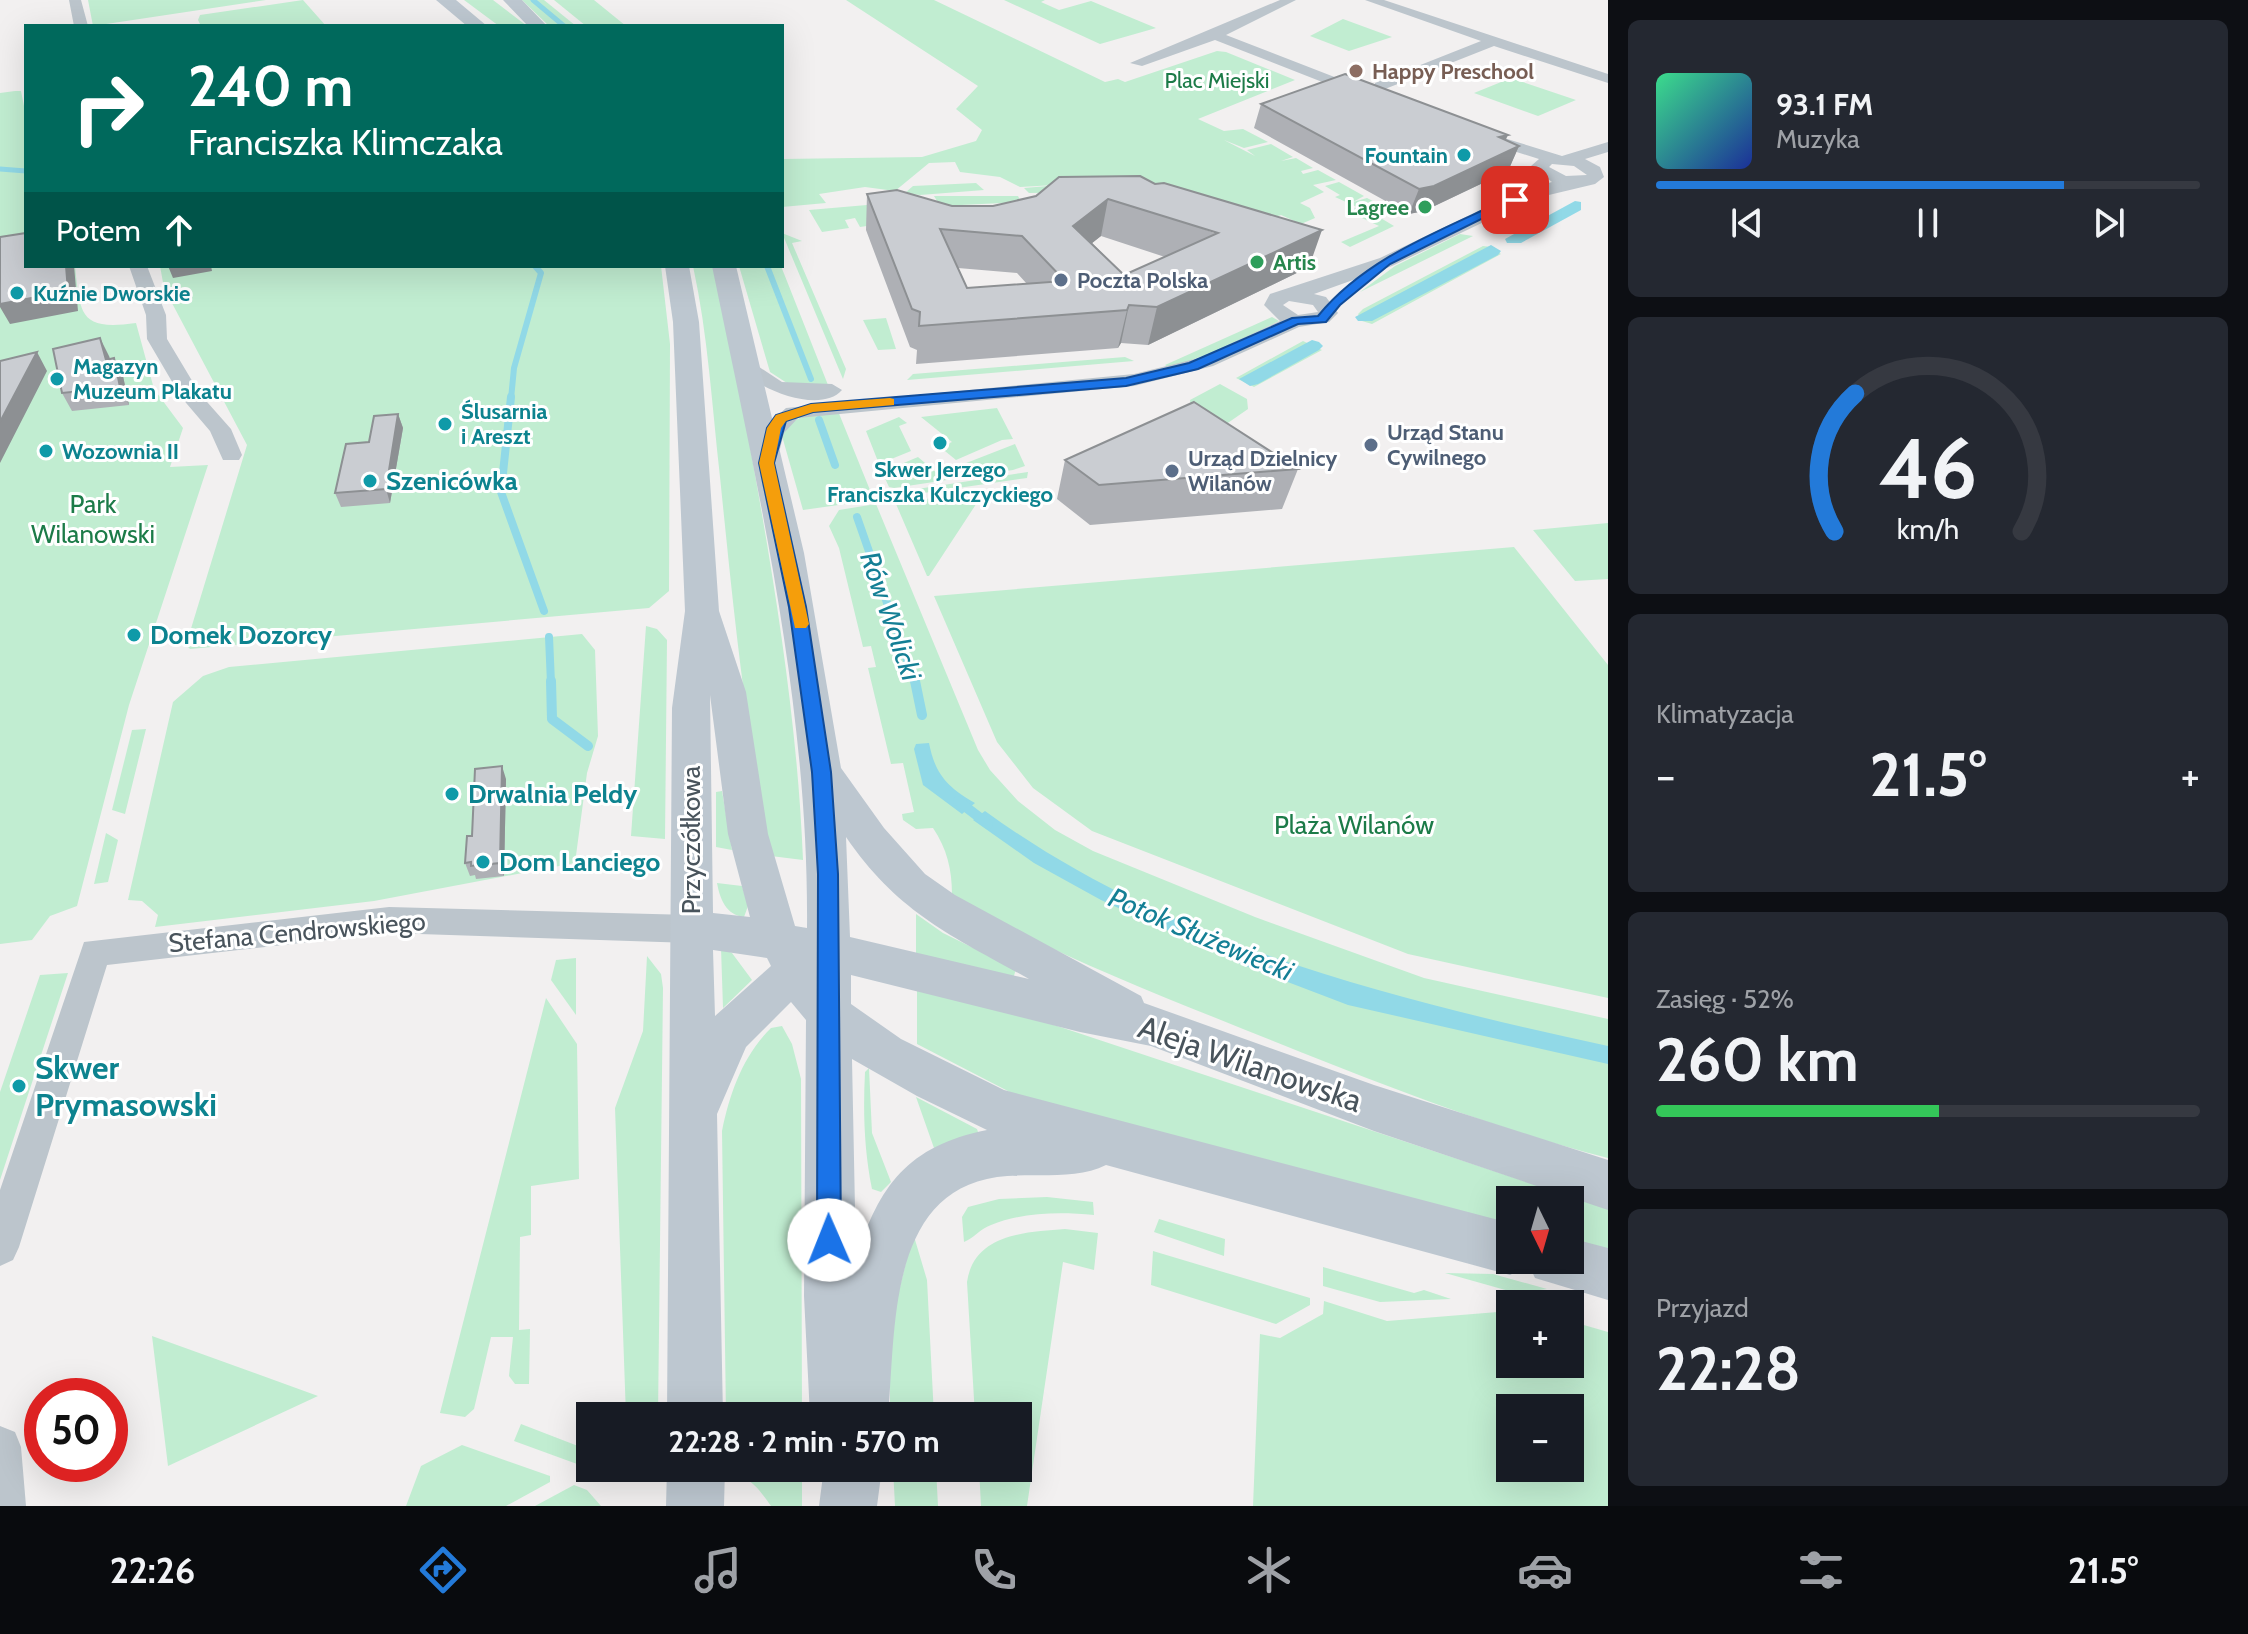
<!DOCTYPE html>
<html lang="pl">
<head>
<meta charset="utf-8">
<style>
	body { margin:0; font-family:Cabin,sans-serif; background:#242831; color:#f1f3f6; height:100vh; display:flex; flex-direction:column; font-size:30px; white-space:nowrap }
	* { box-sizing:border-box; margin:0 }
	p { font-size:26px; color:#9ea1a6 }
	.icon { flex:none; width:44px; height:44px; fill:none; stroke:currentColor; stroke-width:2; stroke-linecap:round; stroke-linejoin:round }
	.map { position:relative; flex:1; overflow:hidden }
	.panel { display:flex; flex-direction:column; gap:20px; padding:20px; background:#0d0f14; width:640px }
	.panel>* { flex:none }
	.guide { position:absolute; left:24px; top:24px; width:760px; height:244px; border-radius:0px; box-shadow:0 8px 32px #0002; background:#00695c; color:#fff; overflow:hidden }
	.needle { width:52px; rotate:175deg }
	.buttons { position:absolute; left:1496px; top:1186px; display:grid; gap:16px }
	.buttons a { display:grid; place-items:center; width:88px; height:88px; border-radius:0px; background:#171b24; box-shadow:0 8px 32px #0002; font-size:40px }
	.speed { position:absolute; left:24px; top:1378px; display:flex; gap:16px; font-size:40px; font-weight:700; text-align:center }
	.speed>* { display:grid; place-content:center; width:104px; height:104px; border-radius:50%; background:#171b24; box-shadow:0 8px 32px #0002; line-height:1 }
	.speed .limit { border:12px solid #d22; background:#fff; color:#111 }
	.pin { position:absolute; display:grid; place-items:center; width:68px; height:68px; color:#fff; margin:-34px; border-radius:16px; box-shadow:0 4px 12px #0006 }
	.me { position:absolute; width:88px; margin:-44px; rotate:359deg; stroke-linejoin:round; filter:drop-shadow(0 0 6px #0008) }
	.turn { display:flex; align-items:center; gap:28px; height:168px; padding:0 32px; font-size:36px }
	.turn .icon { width:104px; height:104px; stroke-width:2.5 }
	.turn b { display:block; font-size:56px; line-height:68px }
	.then { display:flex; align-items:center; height:76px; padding:0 32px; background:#0003; gap:16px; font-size:30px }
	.big { font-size:60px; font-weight:700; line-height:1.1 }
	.panel .widget { flex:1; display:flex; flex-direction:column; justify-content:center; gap:12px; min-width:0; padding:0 28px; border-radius:12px; background:#242831 }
	.panel .dial { align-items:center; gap:0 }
	.dial svg { height:208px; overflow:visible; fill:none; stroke:#363941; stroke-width:7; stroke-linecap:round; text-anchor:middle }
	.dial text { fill:#f1f3f6; stroke:none }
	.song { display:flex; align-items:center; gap:24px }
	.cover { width:96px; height:96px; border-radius:12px; background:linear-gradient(135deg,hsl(150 70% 55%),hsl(230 70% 35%)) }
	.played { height:8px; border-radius:4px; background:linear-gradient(90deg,#237ad9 75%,#363941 75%) }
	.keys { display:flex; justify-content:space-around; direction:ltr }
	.heat { display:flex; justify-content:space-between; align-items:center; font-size:44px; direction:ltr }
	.charge { height:12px; border-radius:6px; background:linear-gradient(90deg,#34c759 52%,#363941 0) }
	.trip { position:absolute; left:576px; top:1402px; width:456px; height:80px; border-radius:0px; background:#171b24; box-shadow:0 8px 32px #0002; font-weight:700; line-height:80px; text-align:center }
	.tab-bar { display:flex; height:128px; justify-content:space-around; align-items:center; background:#090b0e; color:#9ea1a6 }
	.tab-bar .icon { width:56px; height:56px }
	.tab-bar .current { color:#237ad9 }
	.tab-bar b { font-size:36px; color:#f1f3f6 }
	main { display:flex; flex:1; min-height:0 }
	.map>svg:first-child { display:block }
	.green { fill:#c1edd1; fill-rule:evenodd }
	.water { fill:#91d9e7 }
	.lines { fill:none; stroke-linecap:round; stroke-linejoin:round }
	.stream-far3 { stroke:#91d9e7; stroke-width:5 }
	.stream-far2 { stroke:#91d9e7; stroke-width:6 }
	.stream-far1 { stroke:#91d9e7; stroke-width:8 }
	.stream { stroke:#91d9e7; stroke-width:10 }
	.canal { fill:#91d9e7; fill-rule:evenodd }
	.minor { fill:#bcc5cc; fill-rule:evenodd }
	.secondary { fill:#bdc7d0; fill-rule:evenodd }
	.wall { fill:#aeb0b5; fill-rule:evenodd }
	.shaded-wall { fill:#8d9093 }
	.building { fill:#cacdd2; stroke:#8d9093; stroke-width:2; fill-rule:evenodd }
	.route { fill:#1a73e8; stroke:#114b97; stroke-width:2 }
	.slow { fill:#f59e0b }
	.education-dot { fill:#8d6e63; stroke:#fff; stroke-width:3 }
	.culture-dot { fill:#0f9aa8; stroke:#fff; stroke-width:3 }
	.leisure-dot { fill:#2e9e5b; stroke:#fff; stroke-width:3 }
	.service-dot { fill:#5c6f8a; stroke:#fff; stroke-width:3 }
	.labels { text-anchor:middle; stroke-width:6; stroke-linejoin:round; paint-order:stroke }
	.far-education-label { font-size:22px; font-weight:bold; fill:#785e54; stroke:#fff; text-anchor:start }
	.far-park-label { font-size:22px; fill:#1c7b48; stroke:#fff }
	.far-culture-label { font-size:22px; font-weight:bold; fill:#0d838f; stroke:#fff; text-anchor:start }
	.far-leisure-label { font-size:22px; font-weight:bold; fill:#27864d; stroke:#fff; text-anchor:end }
	.far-service-label { font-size:22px; font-weight:bold; fill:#4e5e75; stroke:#fff; text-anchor:start }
	.culture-label { font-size:26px; font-weight:bold; fill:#0d838f; stroke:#fff; text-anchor:start }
	.park-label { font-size:26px; fill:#1c7b48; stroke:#fff }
	.street-label { font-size:26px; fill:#49545c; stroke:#fff }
	.water-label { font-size:28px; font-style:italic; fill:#147f95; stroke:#fff }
	.near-street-label { font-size:32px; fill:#49545c; stroke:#fff }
	.near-culture-label { font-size:32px; font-weight:bold; fill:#0d838f; stroke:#fff; text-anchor:start }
</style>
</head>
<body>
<main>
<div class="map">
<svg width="1608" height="1506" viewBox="0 0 1608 1506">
	<rect width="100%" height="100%" fill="#f2f0f0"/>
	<!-- green -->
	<path class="green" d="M 88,0 L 266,0 L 93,26 Z
		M 303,0 L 326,26 L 201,26 L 198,20 L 200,15 Z
		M 464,0 L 493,0 L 527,26 L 499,26 Z
		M 522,0 L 544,0 L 576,26 L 549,26 Z
		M 554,0 L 594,0 L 626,26 L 586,26 Z
		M 846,0 L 934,0 L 1105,82 L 1118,79 L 1125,82 L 1217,51 L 1226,52 L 1295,80 L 1198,119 L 1224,131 L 1243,129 L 1268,142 L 1244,148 L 1224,140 L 1255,156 L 1247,150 L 1271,144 L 1293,157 L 1281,161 L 1296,158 L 1313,168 L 1301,171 L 1303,174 L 1318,170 L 1336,180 L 1313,185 L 1324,192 L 1300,203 L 1310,208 L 1315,218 L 1301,224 L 1281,215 L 1258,224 L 1109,192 L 1029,193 L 1024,188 L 1072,184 L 1020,187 L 1000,177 L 960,172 L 955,162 L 929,163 L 895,191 L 865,187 L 819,194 L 826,203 L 782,207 L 782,159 L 922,157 L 976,141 L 982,130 L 956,109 L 978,86 Z
		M 1004,0 L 1045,0 L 1041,2 L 1059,10 L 1091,1 L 1156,28 L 1100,44 Z
		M 1343,19 L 1392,37 L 1349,51 L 1310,36 Z
		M 1511,78 L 1576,100 L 1538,116 L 1474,93 Z
		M 15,91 L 21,91 L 26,116 L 26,266 L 75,266 C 80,315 80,331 136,323 L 154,389 L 183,428 L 170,467 L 208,465 L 129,705 L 77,906 L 50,916 L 32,940 L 0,944 L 0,93 Z
		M 1339,182 L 1364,196 L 1353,202 L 1367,198 L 1394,212 L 1379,217 L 1394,226 L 1350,247 L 1341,242 L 1379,226 L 1349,212 L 1357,207 L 1335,197 L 1340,195 L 1325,186 Z
		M 976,183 L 984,190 L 920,195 L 905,193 L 913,186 Z
		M 934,196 L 1018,196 L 1021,202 L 940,206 Z
		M 890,203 L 887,223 L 860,227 L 855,218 L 845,220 L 849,228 L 822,232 L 809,210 Z
		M 782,233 L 802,241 L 792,243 L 846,369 L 843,379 Z
		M 1460,234 L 1473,236 L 1360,292 L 1395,266 Z
		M 1483,246 L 1492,247 L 1501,254 L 1372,324 L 1362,321 L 1358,314 L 1363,309 Z
		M 160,266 L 661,266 L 670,344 L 669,591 L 649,608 L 190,649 L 186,645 L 247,445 L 164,288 Z
		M 693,266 L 714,266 C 732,339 744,413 757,486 C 779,610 798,735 803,860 L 771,856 C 745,730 733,604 720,477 C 712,406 708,335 693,266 Z
		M 739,266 L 781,266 L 828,385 L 790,385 L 770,372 Z
		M 1272,317 L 1279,321 L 1220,350 L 1169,368 L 1165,365 Z
		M 886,318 L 896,349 L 878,350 L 863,320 Z
		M 1303,341 L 1322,350 L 1254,387 L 1236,378 Z
		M 1125,357 L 1134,361 L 907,380 L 913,374 Z
		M 1220,384 L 1247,399 L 1248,409 L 1222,427 L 1193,422 L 1190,400 Z
		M 997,408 L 1013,439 L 1002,440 L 956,460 L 940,447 L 952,442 L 921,417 Z
		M 838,411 L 874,500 L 803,510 L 782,436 C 794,413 814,413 838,411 Z
		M 899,417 L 907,423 L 899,426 L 911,451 L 879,464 L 866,431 Z
		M 1015,444 L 1025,466 L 1013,470 L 894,488 L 889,487 L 882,472 L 918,457 L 938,474 Z
		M 1028,472 L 1027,478 L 896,497 L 891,493 Z
		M 986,489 L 929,576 L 927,576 L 896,504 Z
		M 876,504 L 978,750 L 990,770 L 1018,801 L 1055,830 L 1093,851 L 1255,917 L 1424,978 L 1608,1019 L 1608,1158 C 1483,1126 1363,1077 1243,1029 C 1145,989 1042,950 952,895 C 952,869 947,849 933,828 L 916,829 L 903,820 L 902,814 L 914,812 L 903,763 L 891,764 L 868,668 L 876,667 L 871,646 L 863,647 L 839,548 L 829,526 L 839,510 Z
		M 1608,523 L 1608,579 L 1575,581 L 1533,530 Z
		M 1514,547 L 1608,665 L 1608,998 L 1408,954 L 1092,831 L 1033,788 L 997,742 L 934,596 Z
		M 646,626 L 657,629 L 667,640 L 665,839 L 631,836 Z
		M 582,634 L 595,650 L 598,736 L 587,773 L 575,863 L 374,901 L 155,927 L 158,915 L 142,901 L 128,900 L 173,702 L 203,676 L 229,667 Z
		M 146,729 L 125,814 L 112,810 L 132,730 Z
		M 722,791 L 732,850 L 716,847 L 716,792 Z
		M 106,833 L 118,840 L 108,882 L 94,884 Z
		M 717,883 L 742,886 L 748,906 L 744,917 C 726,915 720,899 717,883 Z
		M 916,914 L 943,933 L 1016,969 L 1013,979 L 916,953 Z
		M 721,948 L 732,953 L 752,980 L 723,1008 Z
		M 647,956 L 661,974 L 663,988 L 658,1416 L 626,1416 L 615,1108 L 643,1031 Z
		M 576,958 L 576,1015 L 551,980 L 556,960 Z
		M 68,973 L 0,1180 L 0,1092 L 40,975 Z
		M 917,987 L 1006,1009 L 1608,1209 L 1608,1253 L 1570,1243 L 1570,1200 L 1510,1200 L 1510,1227 L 1031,1103 L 917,1044 Z
		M 546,998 L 577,1044 L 579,1179 L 531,1186 L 531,1235 L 520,1237 L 519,1330 L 530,1329 L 529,1384 L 515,1384 L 509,1376 L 513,1337 L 491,1337 L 474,1409 L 465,1417 L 440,1413 Z
		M 782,1026 L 792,1044 L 801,1079 L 802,1416 L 726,1416 L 722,1131 C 730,1092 743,1056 771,1028 Z
		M 869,1068 L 872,1133 L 891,1182 L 881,1192 L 872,1189 C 864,1150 863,1111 865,1072 Z
		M 916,1097 L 977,1129 L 979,1135 L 934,1148 Z
		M 1047,1197 L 1093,1202 L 1094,1215 C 1060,1212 1023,1212 991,1225 C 980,1229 974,1238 964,1242 L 962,1217 L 968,1207 L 999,1199 Z
		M 1159,1219 L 1225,1239 L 1224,1256 L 1154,1232 Z
		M 1065,1229 L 1098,1233 L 1094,1270 L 1063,1262 L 1027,1506 L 981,1506 L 979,1468 L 1018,1468 L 1018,1416 L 975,1416 L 967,1282 C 974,1234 1025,1232 1065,1229 Z
		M 913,1233 L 927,1280 L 934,1416 L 890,1416 L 890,1328 Z
		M 1153,1251 L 1310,1298 L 1310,1305 L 1276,1324 L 1151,1285 Z
		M 1323,1267 L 1414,1293 L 1424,1290 L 1451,1299 L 1380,1302 L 1323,1286 Z
		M 1445,1273 L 1493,1274 L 1547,1289 L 1516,1293 Z
		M 1324,1301 L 1387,1321 L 1510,1311 L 1510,1364 L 1570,1364 L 1570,1321 L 1608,1332 L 1608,1506 L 1253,1506 L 1260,1334 L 1280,1338 L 1323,1314 ZM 1510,1408 L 1570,1408 L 1570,1468 L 1510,1468 Z
		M 152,1336 L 318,1396 L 168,1466 Z
		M 521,1424 L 578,1446 L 577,1464 L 514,1441 Z
		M 462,1445 L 550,1476 L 550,1482 L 506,1506 L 406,1506 L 421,1466 Z
		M 727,1468 L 802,1468 L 802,1506 L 771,1506 C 758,1488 750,1475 727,1475 Z
		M 893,1468 L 936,1468 L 938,1506 L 895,1506 Z
		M 574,1485 L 587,1490 L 601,1506 L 535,1506 Z"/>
	<!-- water -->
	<path class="water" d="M 929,743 C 935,774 947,787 975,803 L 962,814 L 923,785 L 914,749 L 916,744 Z
		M 985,811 C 1169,945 1389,998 1608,1046 L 1608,1064 L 1348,1005 L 1243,965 L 1101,900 L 1034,863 L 973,820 Z"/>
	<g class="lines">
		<!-- stream-far3 -->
		<path class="stream-far3" d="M 533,0 L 564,26
			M 0,169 L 26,171"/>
		<!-- stream-far2 -->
		<path class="stream-far2" d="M 767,266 L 811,379
			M 511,399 L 514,368 L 541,273 L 535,266"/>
		<!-- stream-far1 -->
		<path class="stream-far1" d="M 511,397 L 501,492 L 544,611
			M 819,420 L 835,465
			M 857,517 L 915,683
			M 549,637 L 551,683"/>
		<!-- stream -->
		<path class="stream" d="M 551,681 L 552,719 L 588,746
			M 915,681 L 922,715
			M 958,801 L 988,824"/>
		<!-- canal -->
		<path class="canal" d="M 1575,201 L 1581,202 L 1581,210 L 1521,243 L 1507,243 L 1505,239 Z
			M 1491,245 L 1501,251 L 1498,255 L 1372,321 L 1358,321 L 1355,317 Z
			M 1312,340 L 1319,342 L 1323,346 L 1319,350 L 1258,384 L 1250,386 L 1239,379 Z"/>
		<!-- minor -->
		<path class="minor" d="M 69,0 L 81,0 L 88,26 L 74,26 Z
			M 1280,0 L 1296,0 L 1226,35 L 1368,90 L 1368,96 L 1358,96 L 1215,40 L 1142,66 L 1130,63 Z
			M 1365,0 L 1384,0 L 1608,74 L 1608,83 L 1494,46 L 1385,89 L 1375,89 L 1375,83 L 1481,41 Z
			M 1479,134 L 1491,134 L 1562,156 L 1608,142 L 1608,152 L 1585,159 L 1600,167 L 1604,177 L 1595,184 L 1532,199 L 1392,266 L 1314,294 L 1326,297 L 1338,313 L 1329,322 L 1299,327 L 1213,366 L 1134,386 L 798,418 L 784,433 L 775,468 L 767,470 L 756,463 L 765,427 L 786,408 L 1134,374 L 1199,358 L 1280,321 L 1264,305 L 1270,294 L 1380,258 L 1520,191 L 1552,182 L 1531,166 L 1539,159 L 1479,140 ZM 1552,164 L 1574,166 L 1587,175 L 1566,176 L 1549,167 ZM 1289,301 L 1313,305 L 1318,312 L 1298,315 L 1283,305 Z
			M 129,266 L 147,266 L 166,315 L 167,339 L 200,394 L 231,429 L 242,455 L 239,460 L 223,460 L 210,431 L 181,397 L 147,339 L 146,315 Z
			M 747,359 L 782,382 L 832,384 L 842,390 C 820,415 755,389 737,365 Z
			M 389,907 L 691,915 L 702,919 L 707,929 L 702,939 L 691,943 L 389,933 L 107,965 L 19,1247 L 13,1260 L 0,1266 L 0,1190 L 84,942 Z
			M 0,1426 L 15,1432 L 21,1447 L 26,1506 L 0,1506 Z"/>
		<!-- secondary -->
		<path class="secondary" d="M 436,0 L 456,0 L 487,26 L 467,26 Z
			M 503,0 L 522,0 L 547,26 L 528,26 Z
			M 665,266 L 689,266 L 699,322 L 719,611 L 746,692 L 768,834 L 795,926 L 807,928 C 809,703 757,485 712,266 L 736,266 L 804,553 L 841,768 L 884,828 L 925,874 L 955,895 L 1141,996 L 1144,1003 L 1374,1085 L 1608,1160 L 1608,1210 L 1374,1131 L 1151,1046 L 1080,1032 L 851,975 L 851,1004 L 901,1039 L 1004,1090 L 1510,1223 L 1510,1260 L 1570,1260 L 1570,1238 L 1608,1248 L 1608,1300 L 1535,1278 L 1529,1265 L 1510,1275 L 1106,1165 C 1075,1181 1032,1172 997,1177 C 887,1193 896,1330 888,1416 L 810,1416 L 804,1296 L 806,1020 L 791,1002 L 746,1047 L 717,1114 L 723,1416 L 667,1416 L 672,708 L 685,611 L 673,322 ZM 710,695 L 728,834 L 750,917 L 713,913 ZM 846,837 C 898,913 952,936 1029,979 L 850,937 ZM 713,950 L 767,958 L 771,966 L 715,1016 ZM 852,1059 L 917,1096 L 987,1130 C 908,1146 879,1185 856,1259 Z
			M 667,1468 L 725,1468 L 724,1506 L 666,1506 Z
			M 824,1468 L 882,1468 L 877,1506 L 819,1506 Z"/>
	</g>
	<!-- wall -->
	<path class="wall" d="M 1261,104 L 1505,140 L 1519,146 L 1508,171 L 1424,211 L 1409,214 L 1254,128 Z
		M 1059,177 L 1309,267 L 1148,345 L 1121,343 L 1118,348 L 916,364 L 917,350 L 910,347 L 866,230 L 867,194 L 952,206 L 993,206 L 1036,196 ZM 1101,236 L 1165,257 L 1124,275 L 1092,243 ZM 958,268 L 1017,273 L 1027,284 L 967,288 Z
		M 109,356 L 110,359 L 114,358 L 123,376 L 129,405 L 72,411 L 62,393 Z
		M 398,414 L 403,428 L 390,503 L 341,507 L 335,493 L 369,442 Z
		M 1065,460 L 1298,469 L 1282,509 L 1090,525 L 1057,499 Z
		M 506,779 L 504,876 L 476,879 L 475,875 L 470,876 L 465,863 L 472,836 Z"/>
	<!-- shaded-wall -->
	<path class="shaded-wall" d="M 1508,135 L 1498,156 L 1519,146 L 1508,171 L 1424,211 L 1409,214 L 1419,189 L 1499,137 Z
		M 1108,199 L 1101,236 L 1067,263 L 1073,226 Z
		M 1322,230 L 1309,267 L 1148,345 L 1157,307 Z
		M 66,266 L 74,266 L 78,311 L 10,324 L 0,307 L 0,304 Z
		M 168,266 L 211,266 L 212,271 L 173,278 Z
		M 1129,305 L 1121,343 L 1118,348 L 1127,310 Z
		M 100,338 L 109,356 L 115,378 L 106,360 Z
		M 37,352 L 47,371 L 0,463 L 0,422 Z
		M 114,358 L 123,376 L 129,405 L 120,387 Z
		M 398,414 L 403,428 L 390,503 L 386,489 Z
		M 502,766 L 506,779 L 504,876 L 500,863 Z"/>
	<!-- building -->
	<path class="building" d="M 1345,74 L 1508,135 L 1499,137 L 1519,146 L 1434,186 L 1419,189 L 1261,104 Z
		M 1140,176 L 1155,184 L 1164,183 L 1322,230 L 1157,307 L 1129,305 L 1127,310 L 919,326 L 920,312 L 912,309 L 867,194 L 897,190 L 952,206 L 993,206 L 1036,196 L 1059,177 ZM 1108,199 L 1218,233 L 1124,275 L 1073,226 ZM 940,229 L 1022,236 L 1065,281 L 967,288 Z
		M 26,233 L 26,266 L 66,266 L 68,291 L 0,304 L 0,237 Z
		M 100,338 L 106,360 L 114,358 L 120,387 L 62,393 L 53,349 Z
		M 37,352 L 0,422 L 0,361 Z
		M 1194,402 L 1298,469 L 1099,485 L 1065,460 Z
		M 398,414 L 386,489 L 335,493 L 346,444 L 369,442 L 374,416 Z
		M 502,766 L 500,863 L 471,866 L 471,862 L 465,863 L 467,836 L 472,836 L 475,769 Z"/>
	<!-- route -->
	<path class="route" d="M 1511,197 L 1520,200 L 1390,264 L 1340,305 L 1326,322 L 1298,324 L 1198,369 L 1126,386 L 813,412 L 786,421 L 774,463 L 806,607 L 831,772 L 838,874 L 841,1240 L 838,1249 L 829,1252 L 821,1249 L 817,1240 L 818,874 L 812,772 L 789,607 L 759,463 L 767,428 L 776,415 L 811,404 L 1126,378 L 1189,363 L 1292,318 L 1318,316 C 1367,256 1443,230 1511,197 Z"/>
	<!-- slow -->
	<path class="slow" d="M 890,398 L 894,399 L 894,405 L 813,412 L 786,421 L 781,428 L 774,463 L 809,624 L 806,628 L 795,628 L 759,463 L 767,428 L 776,415 L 811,404 Z"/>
	<!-- markers -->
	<circle class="education-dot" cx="1356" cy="71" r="8"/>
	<g class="culture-dot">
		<circle cx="1464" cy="155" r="8"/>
		<circle cx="17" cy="293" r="8"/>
		<circle cx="57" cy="379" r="8"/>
		<circle cx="445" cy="424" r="8"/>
		<circle cx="940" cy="443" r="8"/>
		<circle cx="46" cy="451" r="8"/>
		<circle cx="370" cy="481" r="8"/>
		<circle cx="134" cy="635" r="8"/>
		<circle cx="452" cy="794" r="8"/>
		<circle cx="483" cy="862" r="8"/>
		<circle cx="19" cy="1086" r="8"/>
	</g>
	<g class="leisure-dot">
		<circle cx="1425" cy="207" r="8"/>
		<circle cx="1257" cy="262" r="8"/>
	</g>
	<g class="service-dot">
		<circle cx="1061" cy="280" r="8"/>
		<circle cx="1371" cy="445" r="8"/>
		<circle cx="1172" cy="471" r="8"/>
	</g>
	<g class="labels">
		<!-- far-education labels -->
		<g class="far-education-label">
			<text x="1372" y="79">Happy Preschool</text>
		</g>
		<!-- far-park labels -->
		<g class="far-park-label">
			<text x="1217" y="88">Plac Miejski</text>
		</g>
		<!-- far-culture labels -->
		<g class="far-culture-label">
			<text x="1448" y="163" text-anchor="end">Fountain</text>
			<text x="33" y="301">Kuźnie Dworskie</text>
			<text x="73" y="374">Magazyn<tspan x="73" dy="25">Muzeum Plakatu</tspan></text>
			<text x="461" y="419">Ślusarnia<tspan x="461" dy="25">i Areszt</tspan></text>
			<text x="62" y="459">Wozownia II</text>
			<text x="940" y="477" text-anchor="middle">Skwer Jerzego<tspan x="940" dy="25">Franciszka Kulczyckiego</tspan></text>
		</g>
		<!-- far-leisure labels -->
		<g class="far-leisure-label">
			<text x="1409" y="215">Lagree</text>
			<text x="1273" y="270" text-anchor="start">Artis</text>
		</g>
		<!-- far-service labels -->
		<g class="far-service-label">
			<text x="1077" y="288">Poczta Polska</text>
			<text x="1387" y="440">Urząd Stanu<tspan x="1387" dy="25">Cywilnego</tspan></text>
			<text x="1188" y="466">Urząd Dzielnicy<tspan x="1188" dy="25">Wilanów</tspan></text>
		</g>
		<!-- culture labels -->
		<g class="culture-label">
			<text x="386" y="490">Szenicówka</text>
			<text x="150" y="644">Domek Dozorcy</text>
			<text x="468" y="803">Drwalnia Peldy</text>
			<text x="499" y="871">Dom Lanciego</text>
		</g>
		<!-- park labels -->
		<g class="park-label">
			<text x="93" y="513">Park<tspan x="93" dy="30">Wilanowski</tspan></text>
			<text x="1354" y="834">Plaża Wilanów</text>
		</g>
		<!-- street labels -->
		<g class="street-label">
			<text transform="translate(691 840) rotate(-90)" y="9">Przyczółkowa</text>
			<text transform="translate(297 932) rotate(-5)" y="9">Stefana Cendrowskiego</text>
		</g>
		<!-- water labels -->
		<g class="water-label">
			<text transform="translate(891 616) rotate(71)" y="10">Rów Wolicki</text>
			<text transform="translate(1201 934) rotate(23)" y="10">Potok Służewiecki</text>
		</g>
		<!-- near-street labels -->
		<g class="near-street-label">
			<text transform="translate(1250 1064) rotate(19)" y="11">Aleja Wilanowska</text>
		</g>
		<!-- near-culture labels -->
		<g class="near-culture-label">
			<text x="35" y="1079">Skwer<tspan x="35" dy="37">Prymasowski</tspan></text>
		</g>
	</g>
</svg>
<div class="buttons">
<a><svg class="needle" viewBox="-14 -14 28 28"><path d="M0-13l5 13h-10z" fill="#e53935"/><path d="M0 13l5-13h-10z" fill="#9ea1a6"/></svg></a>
<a>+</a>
<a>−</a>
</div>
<div class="speed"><div class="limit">50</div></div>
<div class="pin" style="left:1515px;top:200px;background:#d93025"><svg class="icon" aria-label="arrive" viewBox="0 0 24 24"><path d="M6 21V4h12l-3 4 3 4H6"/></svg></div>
<svg class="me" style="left:829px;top:1240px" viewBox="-20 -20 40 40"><circle r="19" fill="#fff"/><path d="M0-13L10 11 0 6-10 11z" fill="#1a73e8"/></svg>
<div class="trip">22:28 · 2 min · 570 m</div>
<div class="guide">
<div class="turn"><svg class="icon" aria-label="right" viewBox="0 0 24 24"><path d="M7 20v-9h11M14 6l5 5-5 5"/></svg><div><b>240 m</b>Franciszka Klimczaka</div></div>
<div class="then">Potem<svg class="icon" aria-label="ahead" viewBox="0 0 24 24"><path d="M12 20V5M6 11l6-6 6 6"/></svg></div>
</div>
</div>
<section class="panel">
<div class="widget">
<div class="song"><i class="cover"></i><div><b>93.1 FM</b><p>Muzyka</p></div></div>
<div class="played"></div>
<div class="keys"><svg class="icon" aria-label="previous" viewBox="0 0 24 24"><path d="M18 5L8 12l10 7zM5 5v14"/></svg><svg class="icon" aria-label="pause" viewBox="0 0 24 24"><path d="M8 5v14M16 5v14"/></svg><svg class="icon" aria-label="next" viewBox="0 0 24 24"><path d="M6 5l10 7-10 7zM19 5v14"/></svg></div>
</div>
<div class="widget dial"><svg viewBox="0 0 100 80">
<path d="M14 69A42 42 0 1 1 86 69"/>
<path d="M14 69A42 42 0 0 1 22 16" stroke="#237ad9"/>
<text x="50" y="56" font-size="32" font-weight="700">46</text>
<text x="50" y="72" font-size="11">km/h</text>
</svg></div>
<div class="widget"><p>Klimatyzacja</p>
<div class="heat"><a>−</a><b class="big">21.5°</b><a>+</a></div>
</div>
<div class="widget"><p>Zasięg · 52%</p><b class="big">260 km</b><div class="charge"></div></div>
<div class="widget"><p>Przyjazd</p><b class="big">22:28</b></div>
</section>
</main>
<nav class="tab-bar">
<b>22:26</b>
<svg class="icon current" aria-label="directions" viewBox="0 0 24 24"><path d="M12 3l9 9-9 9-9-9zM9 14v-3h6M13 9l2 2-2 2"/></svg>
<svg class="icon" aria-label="music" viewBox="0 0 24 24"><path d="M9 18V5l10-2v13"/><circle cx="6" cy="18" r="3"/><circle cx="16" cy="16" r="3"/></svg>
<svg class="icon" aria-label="phone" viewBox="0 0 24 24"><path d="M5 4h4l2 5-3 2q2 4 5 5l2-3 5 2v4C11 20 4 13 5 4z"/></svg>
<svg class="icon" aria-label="climate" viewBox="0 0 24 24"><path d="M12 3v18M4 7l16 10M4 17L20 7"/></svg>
<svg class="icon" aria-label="car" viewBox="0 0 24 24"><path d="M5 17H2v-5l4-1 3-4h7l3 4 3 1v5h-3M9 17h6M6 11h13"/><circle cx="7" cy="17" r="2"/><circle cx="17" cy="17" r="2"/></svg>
<svg class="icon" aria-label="filters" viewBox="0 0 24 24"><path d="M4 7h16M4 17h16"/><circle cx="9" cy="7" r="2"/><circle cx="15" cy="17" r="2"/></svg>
<b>21.5°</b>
</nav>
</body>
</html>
